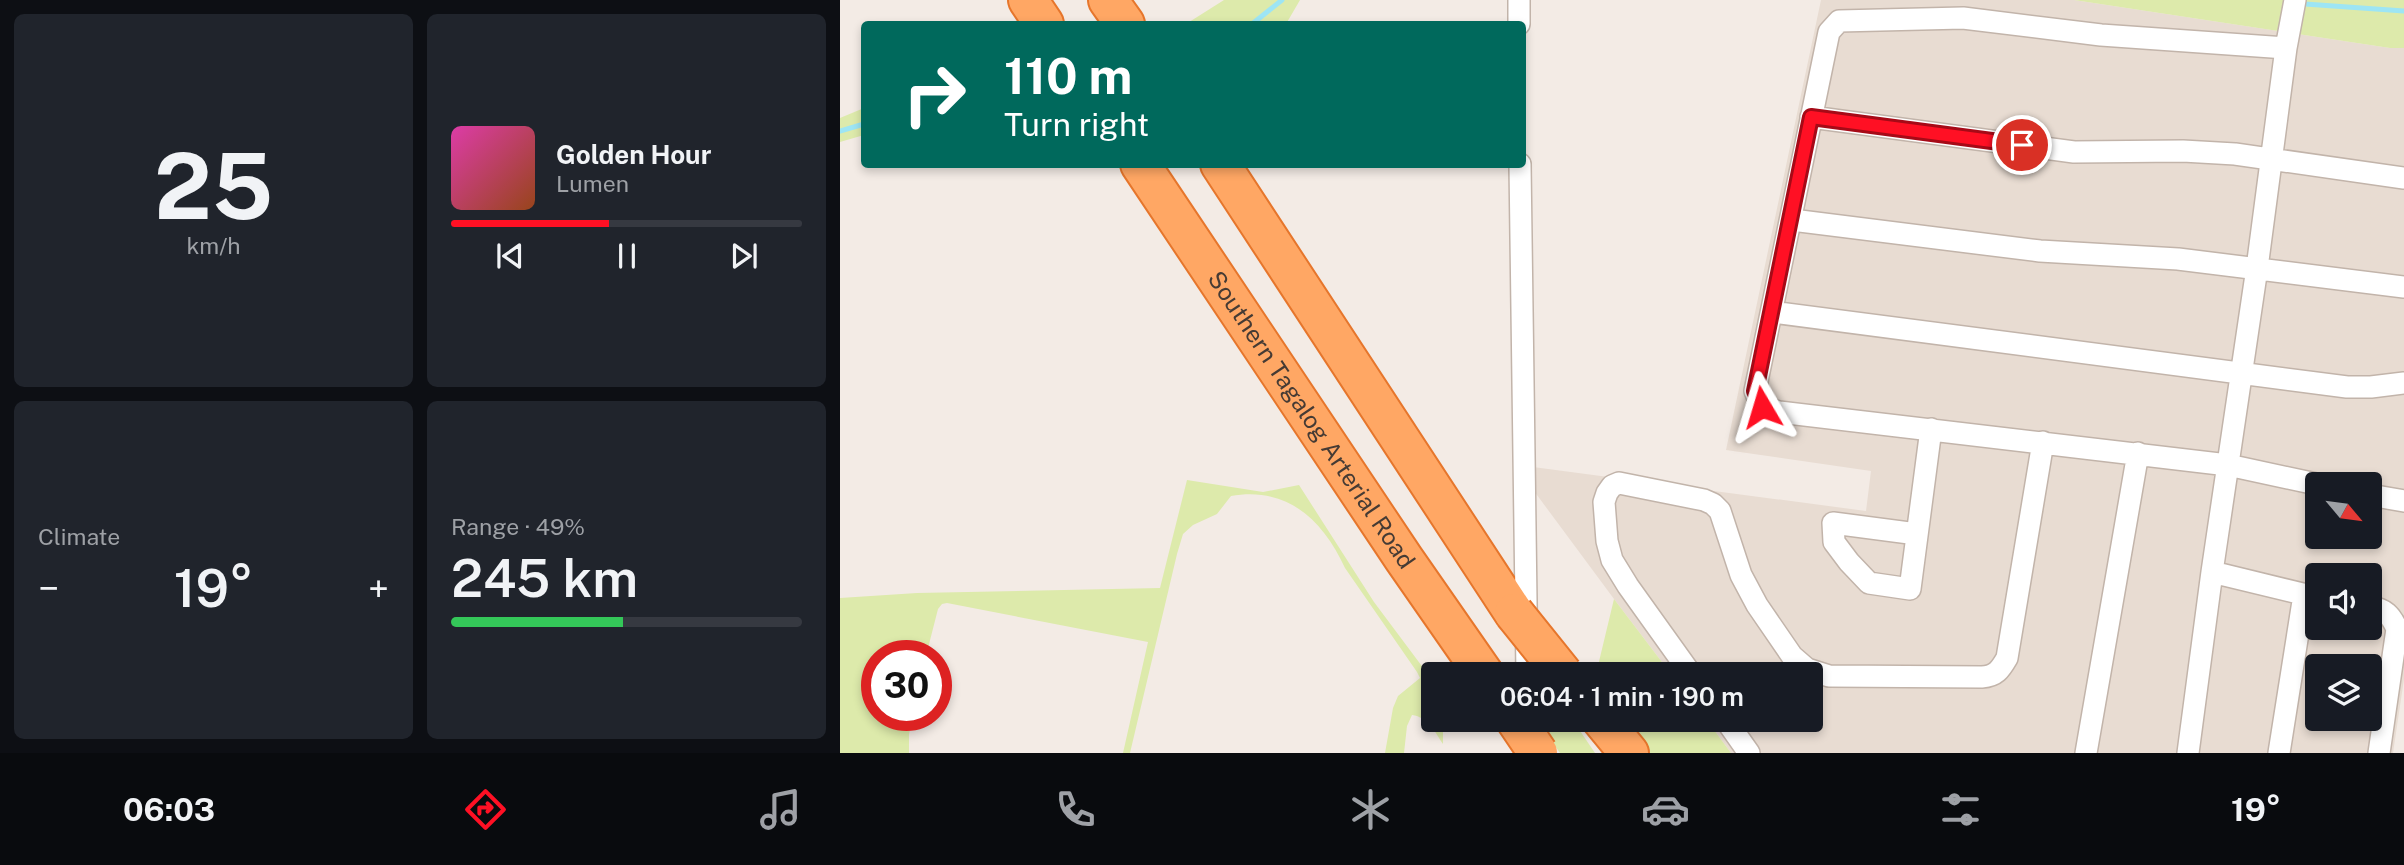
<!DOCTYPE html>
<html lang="en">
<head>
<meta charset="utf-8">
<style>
	body { margin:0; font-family:"Public Sans",sans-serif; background:#20242c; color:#f1f3f6; height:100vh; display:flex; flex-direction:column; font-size:26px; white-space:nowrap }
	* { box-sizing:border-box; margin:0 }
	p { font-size:23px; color:#9ea1a6 }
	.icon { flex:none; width:38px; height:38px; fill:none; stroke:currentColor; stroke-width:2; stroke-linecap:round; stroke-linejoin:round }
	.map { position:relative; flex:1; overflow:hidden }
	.panel { display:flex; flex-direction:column; gap:14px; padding:14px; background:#0d0f14; width:840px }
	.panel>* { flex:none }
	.hud { position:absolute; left:21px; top:21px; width:665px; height:147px; border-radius:7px; box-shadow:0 4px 10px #0003; background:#00695c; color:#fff; overflow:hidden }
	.needle { width:46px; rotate:119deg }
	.buttons { position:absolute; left:1465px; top:472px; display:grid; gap:14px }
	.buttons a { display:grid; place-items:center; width:77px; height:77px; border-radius:7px; background:#171b24; box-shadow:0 4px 10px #0003; font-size:35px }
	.speed { position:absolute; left:21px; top:640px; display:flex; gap:14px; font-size:35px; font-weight:700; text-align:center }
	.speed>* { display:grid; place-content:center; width:91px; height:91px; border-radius:50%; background:#171b24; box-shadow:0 4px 10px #0003; line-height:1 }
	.speed .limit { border:10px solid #d22; background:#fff; color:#111 }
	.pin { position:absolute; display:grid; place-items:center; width:60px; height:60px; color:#fff; margin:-30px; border:4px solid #fff; border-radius:50%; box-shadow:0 2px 7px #0007 }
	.me { position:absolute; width:77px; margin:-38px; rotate:353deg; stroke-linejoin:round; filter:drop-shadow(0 0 5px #0008) }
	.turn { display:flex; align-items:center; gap:24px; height:147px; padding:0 28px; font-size:32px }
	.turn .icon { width:91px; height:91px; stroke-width:2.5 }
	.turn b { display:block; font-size:49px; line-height:60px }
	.big { font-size:52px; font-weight:600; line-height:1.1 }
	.panel .widget { flex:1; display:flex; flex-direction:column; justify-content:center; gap:10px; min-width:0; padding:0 24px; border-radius:10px; background:#20242c }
	.panel .dial { align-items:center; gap:0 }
	.dial b { font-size:91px; line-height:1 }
	.song { display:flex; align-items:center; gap:21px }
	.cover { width:84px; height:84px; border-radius:10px; background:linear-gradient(135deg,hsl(320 70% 55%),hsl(20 70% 35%)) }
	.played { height:7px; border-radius:4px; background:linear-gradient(90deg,#ff1024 45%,#363941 45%) }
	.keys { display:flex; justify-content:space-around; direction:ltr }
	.heat { display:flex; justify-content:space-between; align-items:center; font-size:38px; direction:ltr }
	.charge { height:10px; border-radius:5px; background:linear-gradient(90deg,#34c759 49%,#363941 0) }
	.panel .tiles { flex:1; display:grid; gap:14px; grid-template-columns:repeat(2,1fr) }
	.trip { position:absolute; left:581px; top:662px; width:402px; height:70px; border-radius:7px; background:#171b24; box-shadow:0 4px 10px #0003; font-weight:600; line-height:70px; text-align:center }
	.dock { display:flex; height:112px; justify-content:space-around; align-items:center; background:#090b0e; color:#9ea1a6 }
	.dock .icon { width:49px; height:49px }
	.dock .selected { color:#ff1024 }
	.dock b { font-size:32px; color:#f1f3f6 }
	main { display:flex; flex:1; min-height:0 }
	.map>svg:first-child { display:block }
	.residential { fill:#e8dcd2; fill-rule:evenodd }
	.green { fill:#ddeaab }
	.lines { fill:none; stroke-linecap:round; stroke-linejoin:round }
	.stream { stroke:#9de5f4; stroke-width:5 }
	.minor-casing { stroke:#c2b4aa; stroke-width:24 }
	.motorway-casing { stroke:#e6762c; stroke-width:42 }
	.minor { stroke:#fff; stroke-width:21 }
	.motorway { stroke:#ffa764; stroke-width:38 }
	.motorway-bridge-casing { stroke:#e6762c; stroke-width:42; stroke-linecap:butt }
	.motorway-bridge { stroke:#ffa764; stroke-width:38 }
	.route-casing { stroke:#a60a17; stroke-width:18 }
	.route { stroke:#ff1024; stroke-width:12 }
	.labels { text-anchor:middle; stroke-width:7; stroke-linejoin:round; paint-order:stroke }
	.street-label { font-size:24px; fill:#463b34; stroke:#fff }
</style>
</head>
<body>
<main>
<section class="panel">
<div class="tiles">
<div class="widget dial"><b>25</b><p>km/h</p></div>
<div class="widget">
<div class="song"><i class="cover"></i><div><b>Golden Hour</b><p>Lumen</p></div></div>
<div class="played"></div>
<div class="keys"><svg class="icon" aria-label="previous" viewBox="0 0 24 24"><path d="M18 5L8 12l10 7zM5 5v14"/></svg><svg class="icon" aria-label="pause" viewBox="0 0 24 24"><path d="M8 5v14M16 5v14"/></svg><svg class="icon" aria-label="next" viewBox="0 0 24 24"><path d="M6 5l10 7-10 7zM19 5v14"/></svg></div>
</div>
<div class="widget"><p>Climate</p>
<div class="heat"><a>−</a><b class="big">19°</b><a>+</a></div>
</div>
<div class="widget"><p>Range · 49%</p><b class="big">245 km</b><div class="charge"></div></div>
</div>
</section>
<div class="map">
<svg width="1564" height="753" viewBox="0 0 1564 753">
	<rect width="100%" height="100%" fill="#f3ebe5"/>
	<!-- residential -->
	<path class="residential" d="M 981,0 L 1234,0 L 1550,48 L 1564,48 L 1564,679 L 1553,753 L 891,753 L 866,719 L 971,719 L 971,674 L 831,674 L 774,599 L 694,491 L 693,467 L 1026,511 L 1031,471 L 886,450 ZM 1477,485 L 1530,485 L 1530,537 L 1477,537 ZM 1477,576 L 1530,576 L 1530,628 L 1477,628 ZM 1477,667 L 1530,667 L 1530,719 L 1477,719 Z"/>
	<!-- green -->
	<path class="green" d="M 384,0 L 460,0 L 446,24 L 346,24 Z
		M 1234,0 L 1564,0 L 1564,48 L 1550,48 Z
		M 24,108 L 24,135 L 0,142 L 0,118 Z
		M 347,480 L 423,492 L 459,485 L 534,602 L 593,681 L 593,719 L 603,719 L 603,744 C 595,732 588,717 572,715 L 567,726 L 564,753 L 545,753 L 553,708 L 558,696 L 580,678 L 577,672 L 505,568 C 483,520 447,486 391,496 L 377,514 L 353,525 L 343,534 L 337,554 L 290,753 L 283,753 L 308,642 L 107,603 L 102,604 L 98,609 L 86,656 L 37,656 L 37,716 L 73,716 L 69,734 L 69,753 L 0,753 L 0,598 L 77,593 L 320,588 Z
		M 774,599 L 831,674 L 756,674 Z
		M 696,719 L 732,719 L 755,753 L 720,753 Z
		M 783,719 L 866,719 L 891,753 L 807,753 Z"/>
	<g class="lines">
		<!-- stream -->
		<path class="stream" d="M 1459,2 L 1465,4 L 1564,11
			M 412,24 L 442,0
			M 0,131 L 24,124"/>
		<defs>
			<path id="minor" d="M 679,0 L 679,24
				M 1446,48 L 1261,35 L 1123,18 L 999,21 L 989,32 L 915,391 L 922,407 L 939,412 L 1388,465 L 1481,485
				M 971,117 L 1234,152 L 1343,151 L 1395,154 L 1564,178
				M 680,164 L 687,674
				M 952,220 L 1200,251 L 1338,259 L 1564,287
				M 932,312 L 1507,387 L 1531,387 L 1564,383
				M 1530,495 L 1564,501
				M 1077,534 L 993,523 L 994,542 L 1009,562 L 1029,583 L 1070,589 L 1091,429
				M 1372,572 L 1475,597
				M 1530,607 C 1545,609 1551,615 1557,629 L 1539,753
				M 851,674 L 788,586 L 772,560 L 767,541 L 764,502 L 767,493 L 772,486 L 779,483 L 864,500 L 873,504 L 880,511 L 901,575 L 917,605 L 952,656 L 967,669 L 989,676 L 1142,677 C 1156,676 1160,670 1167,658 L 1203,442
				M 885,719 L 909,753
				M 1246,753 L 1298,453
				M 1348,753 L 1372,572 L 1417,268 L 1446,48 L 1455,0
				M 1439,753 L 1464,595"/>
			<g id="motorway">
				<path d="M 188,0 L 204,24"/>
				<path d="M 268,0 L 285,24"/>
				<path id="s1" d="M 300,164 L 564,559 L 644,674"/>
				<path d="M 380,164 L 674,613"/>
				<path d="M 761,719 L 789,753"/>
			</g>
		</defs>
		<!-- minor casing -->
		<use href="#minor" class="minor-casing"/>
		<!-- motorway casing -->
		<use href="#motorway" class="motorway-casing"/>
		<!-- minor -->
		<use href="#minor" class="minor"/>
		<!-- motorway -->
		<use href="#motorway" class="motorway"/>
		<defs>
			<path id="motorway-bridge" d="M 674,613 L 723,674
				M 675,719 L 698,753"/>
		</defs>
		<!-- motorway-bridge casing -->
		<use href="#motorway-bridge" class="motorway-bridge-casing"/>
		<!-- motorway-bridge -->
		<use href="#motorway-bridge" class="motorway-bridge"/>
	</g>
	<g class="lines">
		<defs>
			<path id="route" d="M 922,407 L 915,391 L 971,117 L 1182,145"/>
		</defs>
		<!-- route casing -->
		<use href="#route" class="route-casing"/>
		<!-- route -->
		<use href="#route" class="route"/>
	</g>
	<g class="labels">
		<!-- street labels -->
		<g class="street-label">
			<text dy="8" stroke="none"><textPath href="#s1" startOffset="308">Southern Tagalog Arterial Road</textPath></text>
		</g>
	</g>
</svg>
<div class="buttons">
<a><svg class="needle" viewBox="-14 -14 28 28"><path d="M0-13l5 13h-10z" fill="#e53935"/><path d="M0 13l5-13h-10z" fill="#9ea1a6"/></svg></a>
<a><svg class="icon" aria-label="sound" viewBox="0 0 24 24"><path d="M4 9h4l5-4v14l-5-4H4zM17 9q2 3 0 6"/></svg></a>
<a><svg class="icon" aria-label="layers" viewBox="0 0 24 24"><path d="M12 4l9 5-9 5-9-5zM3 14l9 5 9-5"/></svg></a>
</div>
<div class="speed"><div class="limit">30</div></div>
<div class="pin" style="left:1182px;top:145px;background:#d93025"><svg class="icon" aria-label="arrive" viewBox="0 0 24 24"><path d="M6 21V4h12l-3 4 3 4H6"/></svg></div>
<svg class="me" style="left:922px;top:407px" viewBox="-20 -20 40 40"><path d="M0-17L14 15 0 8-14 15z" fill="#ff1024" stroke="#fff" stroke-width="4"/></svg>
<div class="trip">06:04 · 1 min · 190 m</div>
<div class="hud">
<div class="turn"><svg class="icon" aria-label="right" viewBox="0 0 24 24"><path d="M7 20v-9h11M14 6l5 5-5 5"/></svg><div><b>110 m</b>Turn right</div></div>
</div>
</div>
</main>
<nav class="dock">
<b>06:03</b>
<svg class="icon selected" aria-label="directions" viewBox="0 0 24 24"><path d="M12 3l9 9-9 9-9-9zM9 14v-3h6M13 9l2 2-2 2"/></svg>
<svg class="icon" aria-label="music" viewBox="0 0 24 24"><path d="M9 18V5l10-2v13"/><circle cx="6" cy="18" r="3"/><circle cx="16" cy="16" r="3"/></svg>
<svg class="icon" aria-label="phone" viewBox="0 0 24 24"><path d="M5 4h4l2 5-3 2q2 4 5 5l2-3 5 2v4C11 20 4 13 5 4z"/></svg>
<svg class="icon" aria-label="climate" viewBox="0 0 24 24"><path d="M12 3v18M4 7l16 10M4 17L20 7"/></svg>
<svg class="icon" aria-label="car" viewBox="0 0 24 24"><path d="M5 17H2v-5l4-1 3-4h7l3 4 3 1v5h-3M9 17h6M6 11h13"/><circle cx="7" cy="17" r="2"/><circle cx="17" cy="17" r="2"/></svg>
<svg class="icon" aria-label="filters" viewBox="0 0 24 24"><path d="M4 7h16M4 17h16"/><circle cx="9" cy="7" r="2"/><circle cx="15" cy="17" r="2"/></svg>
<b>19°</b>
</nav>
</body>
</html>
